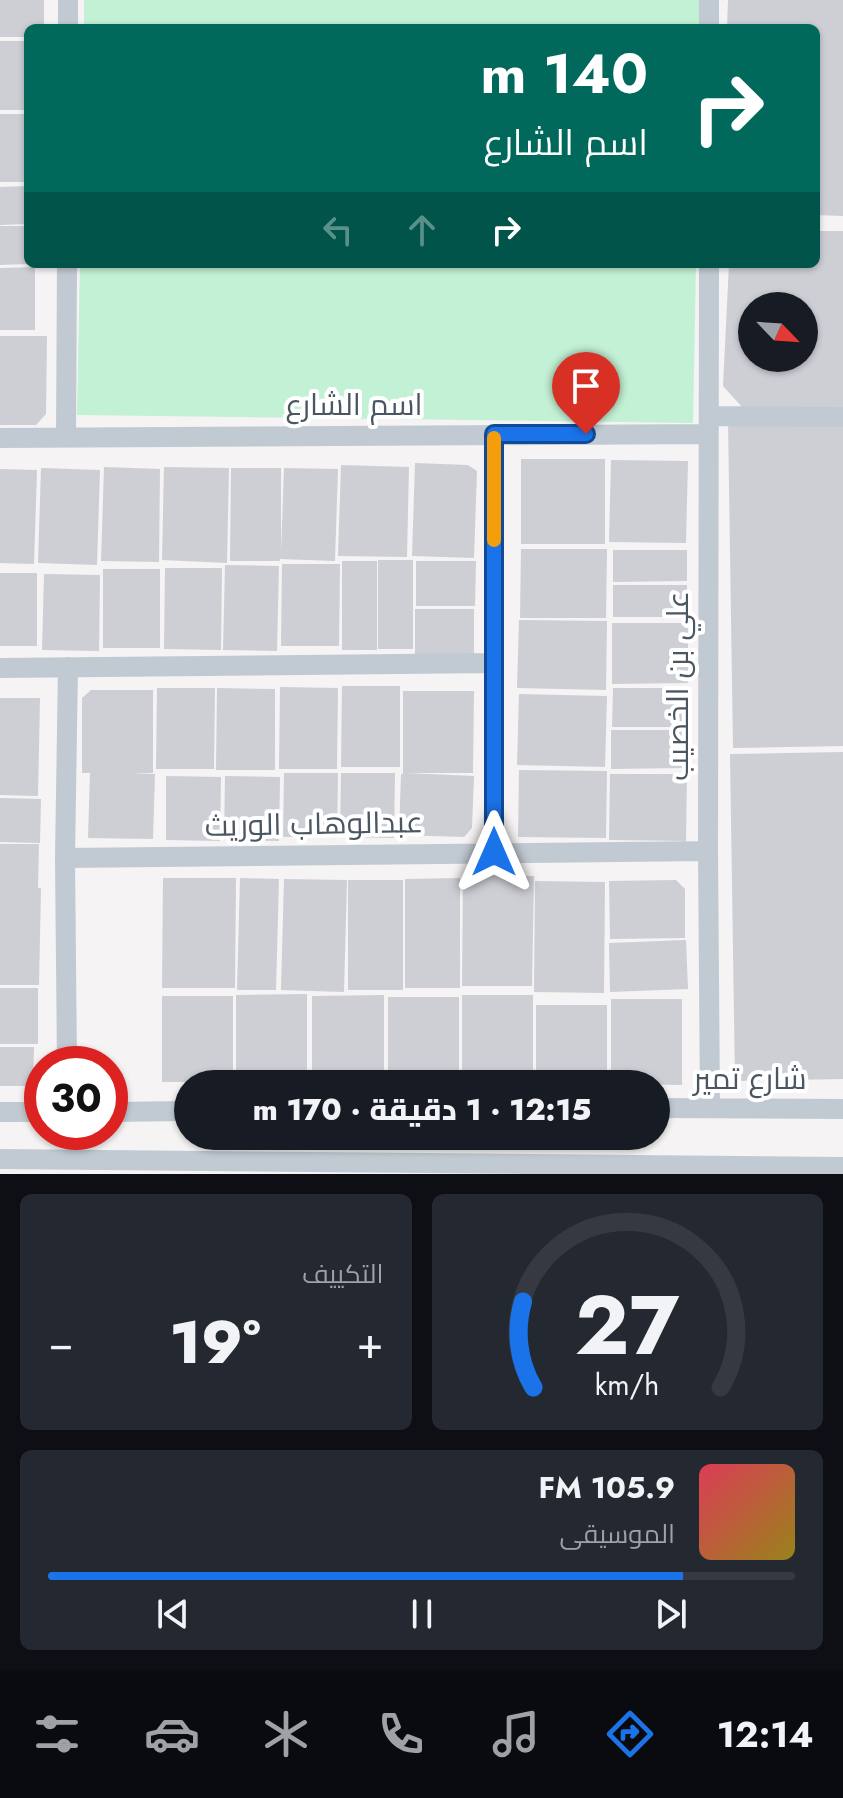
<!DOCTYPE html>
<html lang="ar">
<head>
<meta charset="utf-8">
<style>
	body { margin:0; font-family:Jost,Cairo,sans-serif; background:#242831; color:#f1f3f6; direction:rtl; height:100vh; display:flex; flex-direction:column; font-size:30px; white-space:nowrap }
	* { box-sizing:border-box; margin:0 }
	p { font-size:26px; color:#9ea1a6 }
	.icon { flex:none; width:44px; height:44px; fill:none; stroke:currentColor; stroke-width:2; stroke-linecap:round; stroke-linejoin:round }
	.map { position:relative; height:1174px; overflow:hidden; direction:ltr }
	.drawer { display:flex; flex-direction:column; gap:20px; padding:20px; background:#0d0f14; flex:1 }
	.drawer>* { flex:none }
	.guide { position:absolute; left:24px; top:24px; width:796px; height:244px; border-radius:12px; box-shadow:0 2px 6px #0004; direction:rtl; background:#00695c; color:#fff; overflow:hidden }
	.needle { width:52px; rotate:115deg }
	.controls { position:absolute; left:738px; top:292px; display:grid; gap:16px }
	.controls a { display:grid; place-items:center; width:80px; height:80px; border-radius:50%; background:#171b24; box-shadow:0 2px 6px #0004; font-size:40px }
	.speed { position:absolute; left:24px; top:1046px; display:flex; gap:16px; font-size:40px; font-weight:700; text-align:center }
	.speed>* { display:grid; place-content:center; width:104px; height:104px; border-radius:50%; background:#171b24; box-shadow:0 2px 6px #0004; line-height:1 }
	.speed .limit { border:12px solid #d22; background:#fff; color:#111 }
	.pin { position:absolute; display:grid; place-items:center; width:68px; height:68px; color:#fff; margin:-82px -34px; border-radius:50% 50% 50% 0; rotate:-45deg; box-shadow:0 0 8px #0007 }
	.pin .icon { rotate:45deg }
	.me { position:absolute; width:88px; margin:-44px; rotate:0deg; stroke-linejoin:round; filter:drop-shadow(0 0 6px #0008) }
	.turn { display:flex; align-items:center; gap:28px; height:168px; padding:0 40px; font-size:36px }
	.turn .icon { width:104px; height:104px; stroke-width:2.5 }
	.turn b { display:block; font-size:56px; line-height:68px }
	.lanes { display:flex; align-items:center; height:76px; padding:0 40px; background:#0003; justify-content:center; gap:40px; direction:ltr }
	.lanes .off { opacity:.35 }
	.big { font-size:60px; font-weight:800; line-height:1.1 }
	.drawer .tile { flex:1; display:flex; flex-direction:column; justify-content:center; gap:12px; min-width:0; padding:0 28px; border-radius:12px; background:#242831 }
	.drawer .dial { align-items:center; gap:0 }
	.dial svg { height:208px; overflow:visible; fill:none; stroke:#363941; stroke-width:7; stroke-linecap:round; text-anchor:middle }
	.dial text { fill:#f1f3f6; stroke:none }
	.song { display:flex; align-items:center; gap:24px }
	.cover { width:96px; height:96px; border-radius:12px; background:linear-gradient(135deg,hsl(350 70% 55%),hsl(50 70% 35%)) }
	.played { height:8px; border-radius:4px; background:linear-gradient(90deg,#1a73e8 85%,#363941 85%) }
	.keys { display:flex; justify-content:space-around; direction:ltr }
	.heat { display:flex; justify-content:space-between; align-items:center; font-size:44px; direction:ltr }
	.drawer .tiles { flex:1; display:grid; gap:20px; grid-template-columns:1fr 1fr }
	.tile:last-child { grid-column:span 2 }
	.trip { position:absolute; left:174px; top:1070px; width:496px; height:80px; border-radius:40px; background:#171b24; box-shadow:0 2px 6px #0004; font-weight:800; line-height:80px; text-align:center; direction:rtl }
	.tabs { display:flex; height:128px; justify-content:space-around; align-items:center; background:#090b0e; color:#9ea1a6 }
	.tabs .icon { width:56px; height:56px }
	.tabs .active { color:#1a73e8 }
	.tabs b { font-size:36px; color:#f1f3f6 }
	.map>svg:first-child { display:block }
	.green { fill:#c3f1d5 }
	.building { fill:#cdcfd5; fill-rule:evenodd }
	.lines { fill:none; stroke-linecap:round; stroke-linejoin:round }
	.minor { stroke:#c1cad2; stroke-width:20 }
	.route-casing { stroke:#114b97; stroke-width:20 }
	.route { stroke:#1a73e8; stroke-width:14 }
	.slow { stroke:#f59e0b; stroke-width:14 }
	.labels { text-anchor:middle; stroke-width:8; stroke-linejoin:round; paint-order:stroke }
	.street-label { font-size:30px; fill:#4a5661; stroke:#fff }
</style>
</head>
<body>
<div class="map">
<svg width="843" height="1174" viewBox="0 0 843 1174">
	<rect width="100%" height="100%" fill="#f5f3f3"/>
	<!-- green -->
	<path class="green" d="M 84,0 L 700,0 L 700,28 L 84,28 Z
		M 80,264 L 696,264 L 693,423 L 77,415 Z"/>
	<!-- building -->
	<path class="building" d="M 0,0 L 44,0 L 44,28 L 28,28 L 28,37 L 0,37 Z
		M 728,0 L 843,0 L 843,216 L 816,215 L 816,28 L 727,28 Z
		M 0,41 L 28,41 L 28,110 L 0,110 Z
		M 0,114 L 28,114 L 28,182 L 0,182 Z
		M 28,186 L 28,224 L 0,225 L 0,187 Z
		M 0,226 L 28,226 L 28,264 L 0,265 Z
		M 816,231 L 843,231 L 843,411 L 743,408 L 723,386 L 729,264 L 816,264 ZM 752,306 L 804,306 L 804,358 L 752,358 Z
		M 35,267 L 35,330 L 0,330 L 0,268 Z
		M 0,336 L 47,336 L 46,414 L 36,425 L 0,425 Z
		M 843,419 L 843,746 L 733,748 L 728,421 Z
		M 521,459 L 605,459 L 605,544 L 521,544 Z
		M 611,460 L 688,461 L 686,543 L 609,542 Z
		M 415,463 L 468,465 L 477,471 L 474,558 L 412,556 Z
		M 341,465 L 409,467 L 407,557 L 338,556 Z
		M 104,467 L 160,469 L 159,562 L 101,561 Z
		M 164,467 L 229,468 L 227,563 L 162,560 Z
		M 41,468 L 100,470 L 97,565 L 38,563 Z
		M 231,468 L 281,468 L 281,553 L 284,468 L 338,469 L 335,561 L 280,559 L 280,561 L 230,561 Z
		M 0,469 L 37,470 L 34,564 L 0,563 Z
		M 521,549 L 607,549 L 606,618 L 520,618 Z
		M 613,550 L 687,550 L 687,581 L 613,582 Z
		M 378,560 L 413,560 L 413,649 L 378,649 Z
		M 342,561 L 377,561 L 377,650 L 342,650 Z
		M 416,561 L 476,561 L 475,606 L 416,606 Z
		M 282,564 L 340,564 L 339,646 L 281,646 Z
		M 225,565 L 279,566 L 277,651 L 223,650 Z
		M 165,568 L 222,568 L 221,650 L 164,649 Z
		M 103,569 L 160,569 L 160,648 L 103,648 Z
		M 0,573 L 37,573 L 37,646 L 0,646 Z
		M 44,574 L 100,575 L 99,651 L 42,650 Z
		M 613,585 L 687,585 L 687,617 L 613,617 Z
		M 415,609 L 474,609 L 474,654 L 415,654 Z
		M 519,620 L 607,621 L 606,690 L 517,688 Z
		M 612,623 L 688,623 L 688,683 L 612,684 Z
		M 342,686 L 400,686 L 400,767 L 341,767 Z
		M 280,687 L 338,688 L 337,769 L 279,769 Z
		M 157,688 L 215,688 L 214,769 L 156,769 Z
		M 217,688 L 275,689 L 275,770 L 216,770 Z
		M 613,688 L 684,688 L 684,727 L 612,727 Z
		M 91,690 L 153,690 L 153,773 L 131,774 L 155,774 L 153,839 L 88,838 L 90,773 L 82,773 L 82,698 Z
		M 403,691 L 474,691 L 473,773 L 406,773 L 474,776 L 472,828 L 464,837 L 399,835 L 401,774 L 403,774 Z
		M 519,694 L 607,696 L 605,767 L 517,765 Z
		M 0,698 L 40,698 L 38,796 L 0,795 Z
		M 611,730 L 683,730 L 682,768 L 611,769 Z
		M 843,752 L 843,1079 L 735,1081 L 730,754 Z
		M 519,770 L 607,771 L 606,838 L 518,837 Z
		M 284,773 L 338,773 L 337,837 L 283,837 Z
		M 341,773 L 395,773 L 394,838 L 340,837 Z
		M 610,774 L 687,774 L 686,841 L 609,840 Z
		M 166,776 L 221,777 L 220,841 L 166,840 Z
		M 225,776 L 280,777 L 279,841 L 224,840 Z
		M 0,798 L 41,799 L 40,843 L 0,842 Z
		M 0,844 L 39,844 L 38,888 L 41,888 L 39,985 L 0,985 Z
		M 463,875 L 534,876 L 532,986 L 462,986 Z
		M 163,878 L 236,878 L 235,988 L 162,988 Z
		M 240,878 L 279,879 L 276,990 L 237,990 Z
		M 460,878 L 460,988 L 405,988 L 405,879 Z
		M 284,879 L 347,880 L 344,992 L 281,990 Z
		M 348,880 L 403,880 L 403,990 L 348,990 Z
		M 676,880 L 685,889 L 685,938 L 610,939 L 609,881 Z
		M 535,881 L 605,882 L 604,993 L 534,992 Z
		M 686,940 L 688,989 L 610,992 L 609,943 Z
		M 0,988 L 38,988 L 38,1044 L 0,1044 Z
		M 307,994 L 307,1080 L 236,1081 L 236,995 Z
		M 384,995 L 384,1081 L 312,1082 L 312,996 Z
		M 462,995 L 533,995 L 533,1081 L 462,1081 Z
		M 162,996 L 233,996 L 233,1082 L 162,1082 Z
		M 388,997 L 459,997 L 459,1083 L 388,1083 Z
		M 611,999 L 682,999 L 682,1085 L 611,1084 Z
		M 536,1005 L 607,1005 L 607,1084 L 536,1084 Z
		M 0,1047 L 34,1047 L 33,1086 L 0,1086 Z"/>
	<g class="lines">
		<!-- minor -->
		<path class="minor" d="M 709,0 L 709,28
			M 68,28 L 68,0
			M 709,264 L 708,851 L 710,1108
			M 709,416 L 843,417
			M 494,434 L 494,852
			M 66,436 L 67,264
			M 0,438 L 708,434
			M 0,668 L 494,663
			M 65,858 L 708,851
			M 67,1064 L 65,858 L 68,667
			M 656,1108 L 843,1109
			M 0,1112 L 42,1112
			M 110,1112 L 188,1111
			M 0,1159 L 843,1167"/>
	</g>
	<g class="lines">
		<defs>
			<path id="route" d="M 494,852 L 494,434 L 586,434"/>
		</defs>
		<!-- route casing -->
		<use href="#route" class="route-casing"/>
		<!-- route -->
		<use href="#route" class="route"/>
		<!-- slow -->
		<path class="slow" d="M 494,438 L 494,540"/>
	</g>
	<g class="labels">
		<!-- street labels -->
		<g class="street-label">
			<text x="354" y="415">اسم الشارع</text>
			<text transform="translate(678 686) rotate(-90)" y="10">علي بن الخصيب</text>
			<text transform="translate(314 824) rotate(-1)" y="10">عبدالوهاب الوريث</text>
			<text x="750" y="1089">شارع تمير</text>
		</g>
	</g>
</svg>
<div class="controls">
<a><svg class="needle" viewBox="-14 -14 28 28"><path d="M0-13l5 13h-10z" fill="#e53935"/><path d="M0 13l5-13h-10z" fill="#9ea1a6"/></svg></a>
</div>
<div class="speed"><div class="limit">30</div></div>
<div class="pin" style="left:586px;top:434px;background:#d93025"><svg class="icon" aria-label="arrive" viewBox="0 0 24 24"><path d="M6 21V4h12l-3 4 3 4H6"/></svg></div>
<svg class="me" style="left:494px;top:852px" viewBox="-20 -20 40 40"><path d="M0-17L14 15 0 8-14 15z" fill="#1a73e8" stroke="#fff" stroke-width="4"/></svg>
<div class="trip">12:15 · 1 دقيقة · 170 m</div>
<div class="guide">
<div class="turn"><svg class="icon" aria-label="right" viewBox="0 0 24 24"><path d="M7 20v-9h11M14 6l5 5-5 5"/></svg><div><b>140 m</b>اسم الشارع</div></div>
<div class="lanes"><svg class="icon off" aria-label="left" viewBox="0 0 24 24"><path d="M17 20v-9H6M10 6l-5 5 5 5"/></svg><svg class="icon off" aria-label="ahead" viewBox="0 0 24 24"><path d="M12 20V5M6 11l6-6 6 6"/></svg><svg class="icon" aria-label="right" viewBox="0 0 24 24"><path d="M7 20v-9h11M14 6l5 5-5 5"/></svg></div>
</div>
</div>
<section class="drawer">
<div class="tiles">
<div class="tile dial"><svg viewBox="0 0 100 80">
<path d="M14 69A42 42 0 1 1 86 69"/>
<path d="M14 69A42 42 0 0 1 10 36" stroke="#1a73e8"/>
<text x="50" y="56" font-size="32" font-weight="700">27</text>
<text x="50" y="72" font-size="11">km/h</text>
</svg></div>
<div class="tile"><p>التكييف</p>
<div class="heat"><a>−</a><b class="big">19°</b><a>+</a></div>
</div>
<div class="tile">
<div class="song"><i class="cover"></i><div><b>105.9 FM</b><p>الموسيقى</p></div></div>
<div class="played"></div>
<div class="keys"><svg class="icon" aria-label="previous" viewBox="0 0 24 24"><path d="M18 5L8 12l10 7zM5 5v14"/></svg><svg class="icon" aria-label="pause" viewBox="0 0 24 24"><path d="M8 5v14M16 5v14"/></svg><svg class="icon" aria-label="next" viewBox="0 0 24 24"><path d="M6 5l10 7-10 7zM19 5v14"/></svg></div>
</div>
</div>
</section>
<nav class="tabs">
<b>12:14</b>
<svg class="icon active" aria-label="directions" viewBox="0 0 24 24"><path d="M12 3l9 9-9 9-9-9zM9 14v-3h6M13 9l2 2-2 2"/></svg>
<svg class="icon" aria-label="music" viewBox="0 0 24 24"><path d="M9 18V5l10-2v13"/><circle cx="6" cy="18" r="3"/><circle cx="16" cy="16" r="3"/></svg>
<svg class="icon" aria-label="phone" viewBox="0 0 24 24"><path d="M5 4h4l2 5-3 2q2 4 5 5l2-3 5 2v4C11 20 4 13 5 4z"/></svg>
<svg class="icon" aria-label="climate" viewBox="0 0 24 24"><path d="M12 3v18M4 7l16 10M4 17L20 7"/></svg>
<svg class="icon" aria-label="car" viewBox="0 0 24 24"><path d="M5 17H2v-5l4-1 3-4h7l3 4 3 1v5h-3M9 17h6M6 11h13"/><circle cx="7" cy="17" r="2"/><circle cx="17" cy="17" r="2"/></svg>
<svg class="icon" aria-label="filters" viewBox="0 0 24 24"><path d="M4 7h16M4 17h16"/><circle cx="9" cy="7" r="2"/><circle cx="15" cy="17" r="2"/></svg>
</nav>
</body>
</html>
